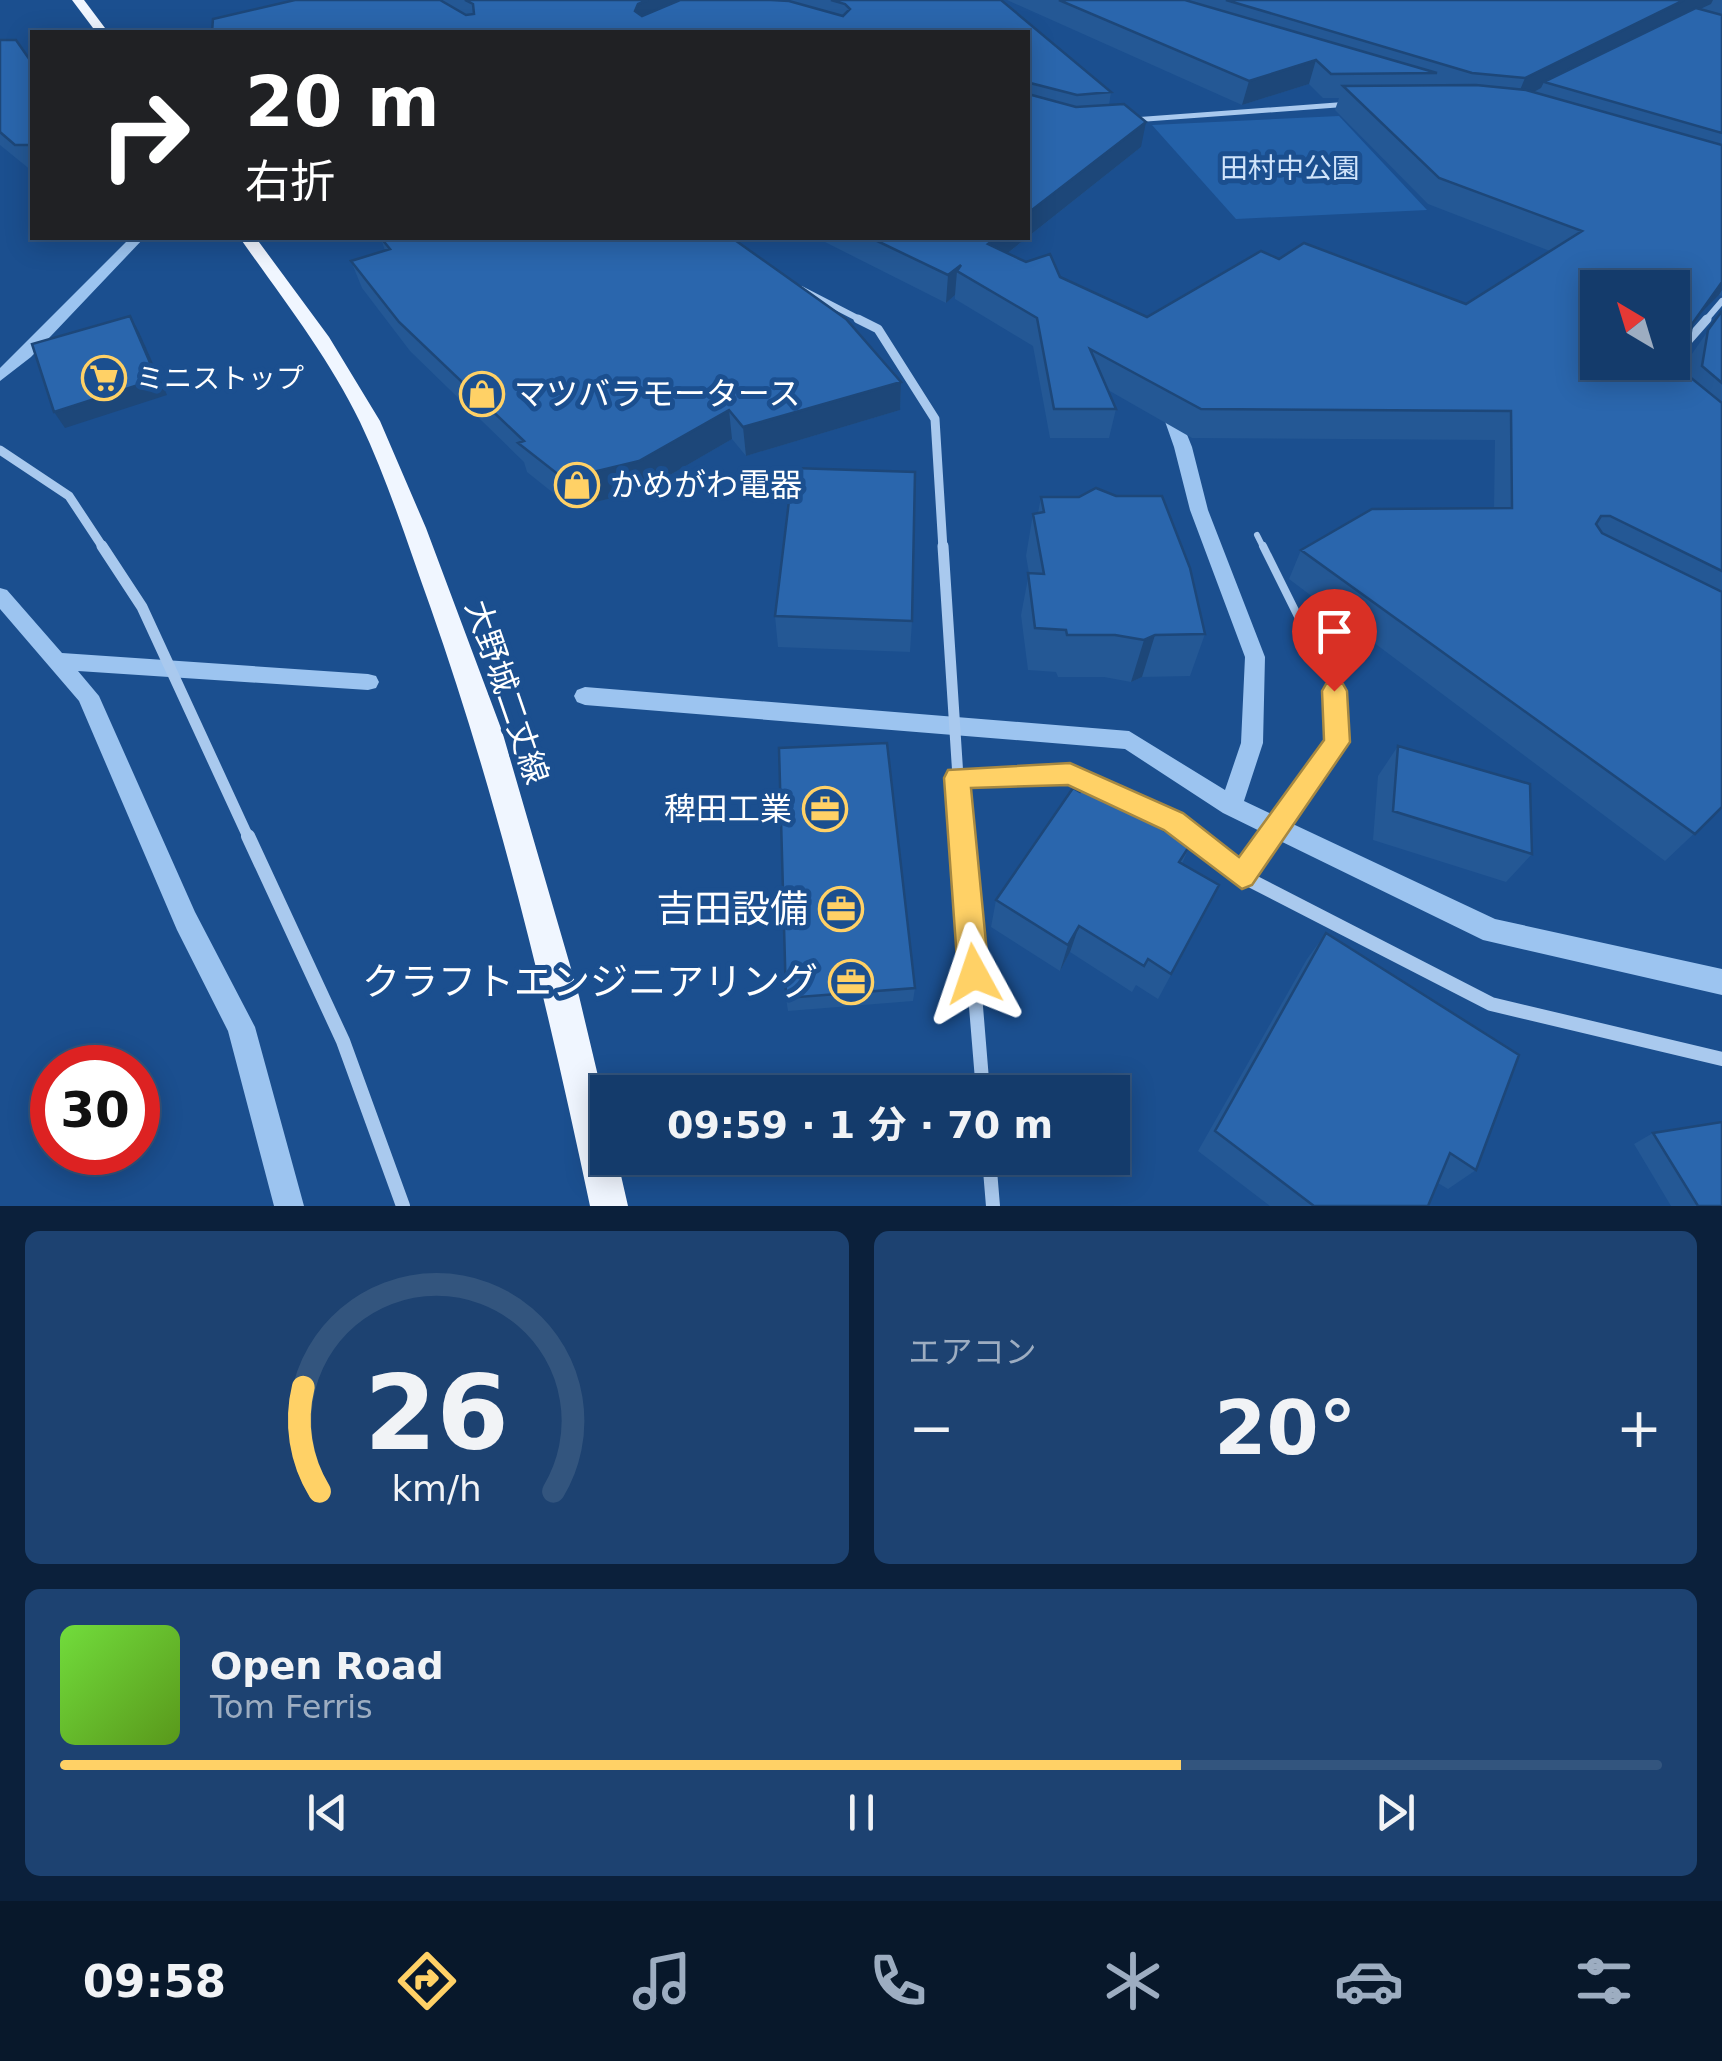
<!DOCTYPE html>
<html lang="ja">
<head>
<meta charset="utf-8">
<style>
	body { margin:0; font-family:"DejaVu Sans","Noto Sans JP",sans-serif; background:#1d4271; color:#f1f3f6; height:100vh; display:flex; flex-direction:column; font-size:38px; white-space:nowrap }
	* { box-sizing:border-box; margin:0 }
	p { font-size:32px; color:#9dadc1 }
	.icon { flex:none; width:55px; height:55px; fill:none; stroke:currentColor; stroke-width:2; stroke-linecap:round; stroke-linejoin:round }
	.map { position:relative; height:1206px; overflow:hidden }
	.panel { display:flex; flex-direction:column; gap:25px; padding:25px; background:#0b203b; flex:1 }
	.panel>* { flex:none }
	.banner { position:absolute; left:30px; top:30px; width:1000px; height:210px; border-radius:0px; box-shadow:0 5px 25px #0003,0 0 0 2px #33557e; background:#202124; color:#fff; overflow:hidden }
	.needle { width:65px; rotate:322deg }
	.fabs { position:absolute; left:1580px; top:270px; display:grid; gap:20px }
	.fabs a { display:grid; place-items:center; width:110px; height:110px; border-radius:0px; background:#143b6b; box-shadow:0 5px 25px #0003,0 0 0 2px #33557e; font-size:50px }
	.speed { position:absolute; left:30px; top:1045px; display:flex; gap:20px; font-size:50px; font-weight:700; text-align:center }
	.speed>* { display:grid; place-content:center; width:130px; height:130px; border-radius:50%; background:#143b6b; box-shadow:0 5px 25px #0003,0 0 0 2px #33557e; line-height:1 }
	.speed .limit { border:15px solid #d22; background:#fff; color:#111 }
	.pin { position:absolute; display:grid; place-items:center; width:85px; height:85px; color:#fff; margin:-102px -42px; border-radius:50% 50% 50% 0; rotate:-45deg; box-shadow:0 0 10px #0007 }
	.pin .icon { rotate:45deg }
	.me { position:absolute; width:110px; margin:-55px; rotate:355deg; stroke-linejoin:round; filter:drop-shadow(0 0 8px #0008) }
	.turn { display:flex; align-items:center; gap:35px; height:210px; padding:0 50px; font-size:45px }
	.turn .icon { width:130px; height:130px; stroke-width:2.5 }
	.turn b { display:block; font-size:70px; line-height:85px }
	.big { font-size:75px; font-weight:700; line-height:1.1 }
	.panel .tile { flex:1; display:flex; flex-direction:column; justify-content:center; gap:15px; min-width:0; padding:0 35px; border-radius:15px; background:#1d4271 }
	.panel .dial { align-items:center; gap:0 }
	.dial svg { height:260px; overflow:visible; fill:none; stroke:#33557e; stroke-width:7; stroke-linecap:round; text-anchor:middle }
	.dial text { fill:#f1f3f6; stroke:none }
	.song { display:flex; align-items:center; gap:30px }
	.cover { width:120px; height:120px; border-radius:15px; background:linear-gradient(135deg,hsl(100 70% 55%),hsl(90 70% 35%)) }
	.played { height:10px; border-radius:5px; background:linear-gradient(90deg,#ffd166 70%,#33557e 70%) }
	.keys { display:flex; justify-content:space-around; direction:ltr }
	.heat { display:flex; justify-content:space-between; align-items:center; font-size:55px; direction:ltr }
	.panel .tiles { flex:1; display:grid; gap:25px; grid-template-columns:1fr 1fr }
	.tile:last-child { grid-column:span 2 }
	.trip { position:absolute; left:590px; top:1075px; width:540px; height:100px; border-radius:0px; background:#143b6b; box-shadow:0 5px 25px #0003,0 0 0 2px #33557e; font-weight:700; line-height:100px; text-align:center }
	.tabs { display:flex; height:160px; justify-content:space-around; align-items:center; background:#08182b; color:#9dadc1 }
	.tabs .icon { width:70px; height:70px }
	.tabs .selected { color:#ffd166 }
	.tabs b { font-size:45px; color:#f1f3f6 }
	.map>svg:first-child { display:block }
	.green { fill:#2461a8 }
	.lines { fill:none; stroke-linecap:round; stroke-linejoin:round }
	.stream { fill:#9cc4f0; fill-rule:evenodd }
	.service-far2 { stroke:#a9c9ee; stroke-width:6 }
	.service-far1 { stroke:#a9c9ee; stroke-width:8 }
	.service { stroke:#a9c9ee; stroke-width:10 }
	.minor-far4 { stroke:#a9c9ee; stroke-width:5 }
	.minor-far3 { stroke:#a9c9ee; stroke-width:6 }
	.minor-far2 { stroke:#a9c9ee; stroke-width:9 }
	.minor-far1 { stroke:#a9c9ee; stroke-width:11 }
	.minor { stroke:#a9c9ee; stroke-width:14 }
	.primary { fill:#f0f6ff; fill-rule:evenodd }
	.wall { fill:#245895 }
	.shaded-wall { fill:#1d4779 }
	.building { fill:#2a66ad; stroke:#1d4779; stroke-width:2.5; fill-rule:evenodd }
	.route { fill:#ffd166; stroke:#a68842; stroke-width:2.5 }
	.labels { text-anchor:middle; stroke-width:10; stroke-linejoin:round; paint-order:stroke }
	.far-park-label { font-size:28px; fill:#cfe3fa; stroke:#1b4f8f }
	.far-poi-label { font-size:28px; fill:#fff; stroke:#1b4f8f; text-anchor:start }
	.poi-label { font-size:32px; fill:#fff; stroke:#1b4f8f; text-anchor:start }
	.street-label { font-size:32px; fill:#fff; stroke:#1b4f8f }
	.near-poi-label { font-size:38px; fill:#fff; stroke:#1b4f8f; text-anchor:end }
</style>
</head>
<body>
<div class="map">
<svg width="1722" height="1206" viewBox="0 0 1722 1206">
	<rect width="100%" height="100%" fill="#1b4f8f"/>
	<!-- green -->
	<path class="green" d="M 1339,116 L 1427,210 L 1236,219 L 1152,125 Z"/>
	<g class="lines">
		<!-- stream -->
		<path class="stream" d="M 130,238 L 144,238 L 31,357 L 0,381 L 0,368 Z
			M 1168,402 L 1176,407 L 1192,447 L 1208,510 L 1265,657 L 1263,743 L 1244,801 L 1495,919 L 1722,969 L 1722,995 L 1483,940 L 1223,813 L 1125,749 L 585,705 L 577,702 L 574,696 L 577,690 L 585,687 L 1129,731 L 1225,790 L 1241,743 L 1245,657 L 1190,510 L 1174,447 L 1160,407 Z
			M 0,588 L 7,590 L 62,653 L 368,674 L 376,676 L 379,682 L 376,688 L 368,690 L 78,671 L 99,696 L 195,912 L 255,1027 L 304,1206 L 274,1206 L 228,1031 L 177,930 L 79,701 L 0,609 Z"/>
		<!-- service-far2 -->
		<path class="service-far2" d="M 1257,535 L 1264,549"/>
		<!-- service-far1 -->
		<path class="service-far1" d="M 1263,546 L 1335,691 L 1337,742 L 1268,839"/>
		<!-- service -->
		<path class="service" d="M 1242,876 L 1270,836"/>
		<!-- minor-far4 -->
		<path class="minor-far4" d="M 1133,120 L 1350,104"/>
		<!-- minor-far3 -->
		<path class="minor-far3" d="M 801,289 L 863,321
			M 1705,321 L 1722,301"/>
		<!-- minor-far2 -->
		<path class="minor-far2" d="M 858,319 L 878,329 L 935,419 L 943,549
			M 1685,344 L 1707,319
			M 0,450 L 69,496 L 104,549"/>
		<!-- minor-far1 -->
		<path class="minor-far1" d="M 102,546 L 142,607 L 249,839
			M 943,546 L 962,839
			M 957,777 L 1071,774 L 1174,822 L 1195,839"/>
		<!-- minor -->
		<path class="minor" d="M 248,836 L 343,1041 L 403,1206
			M 962,836 L 983,1092
			M 1192,836 L 1242,876 L 1491,1004 L 1722,1059
			M 989,1158 L 993,1206"/>
		<!-- primary -->
		<path class="primary" d="M 72,0 L 84,0 L 108,32 L 96,32 Z
			M 240,238 L 256,238 L 329,337 L 380,421 L 426,528 L 502,731 L 579,996 L 608,1118 L 608,1158 L 617,1158 L 628,1206 L 590,1206 C 547,1003 499,802 430,606 C 408,545 388,481 360,422 C 328,356 281,297 240,238 Z"/>
	</g>
	<!-- wall -->
	<path class="wall" d="M 295,0 L 1001,0 L 1111,92 L 1109,105 L 1141,147 L 1008,253 L 1147,317 L 1279,259 L 1466,304 L 1550,251 L 1428,204 L 1335,110 L 1339,98 L 1323,98 L 1309,84 L 1242,105 L 1007,0 L 1722,0 L 1722,296 L 1719,295 L 1700,314 L 1692,326 L 1686,373 L 1689,358 L 1722,311 L 1722,807 L 1665,861 L 1289,579 L 1301,550 L 1494,508 L 1495,440 L 1192,438 L 1108,390 L 1116,409 L 1109,438 L 1050,438 L 1033,346 L 955,299 L 955,295 L 946,303 L 817,238 L 1028,238 L 1028,32 L 212,32 Z
		M 0,40 L 32,63 L 32,171 L 0,145 Z
		M 381,238 L 901,382 L 900,410 L 746,456 L 732,439 L 644,490 L 572,508 L 527,472 L 524,462 L 410,351 L 362,288 L 351,261 L 385,251 Z
		M 1041,497 L 1205,634 L 1190,676 L 1142,677 L 1131,682 L 1104,677 L 1058,677 L 1056,672 L 1028,670 L 1021,615 L 1029,573 L 1026,556 L 1033,514 L 1038,513 Z
		M 775,616 L 912,621 L 910,652 L 778,647 Z
		M 1398,746 L 1532,854 L 1506,882 L 1373,840 L 1378,776 Z
		M 1190,845 L 1182,864 L 1219,885 L 1158,999 L 1136,985 L 1132,992 L 1070,952 L 1060,971 L 991,927 L 996,900 Z
		M 1326,933 L 1476,1170 L 1448,1189 L 1438,1183 L 1428,1206 L 1270,1206 L 1198,1151 L 1307,959 Z
		M 915,988 L 913,1001 L 788,1011 L 786,998 Z
		M 1653,1133 L 1722,1206 L 1671,1206 L 1634,1144 Z"/>
	<!-- shaded-wall -->
	<path class="shaded-wall" d="M 648,0 L 703,0 L 642,26 L 635,11 L 638,4 Z
		M 1684,0 L 1719,0 L 1713,0 L 1711,4 L 1544,82 L 1541,88 L 1515,102 L 1525,78 Z
		M 1316,60 L 1309,84 L 1242,105 L 1249,81 Z
		M 1146,122 L 1141,147 L 985,271 L 988,244 L 996,238 L 1028,238 L 1028,213 Z
		M 961,265 L 957,271 L 955,295 L 946,303 L 948,275 Z
		M 1722,282 L 1722,290 L 1719,295 L 1700,314 Z
		M 130,316 L 139,332 L 167,395 L 65,428 L 54,412 Z
		M 901,382 L 900,410 L 746,456 L 743,427 Z
		M 729,410 L 732,439 L 644,490 L 572,508 L 564,479 Z
		M 1155,635 L 1142,677 L 1131,682 L 1144,640 Z
		M 1079,926 L 1070,952 L 1060,971 L 1068,945 Z"/>
	<!-- building -->
	<path class="building" d="M 295,0 L 440,0 L 466,15 L 474,14 L 473,4 L 465,0 L 648,0 L 638,4 L 635,11 L 642,16 L 680,0 L 771,0 L 789,1 L 843,16 L 850,9 L 845,4 L 831,0 L 1001,0 L 1111,92 L 1077,95 L 1030,83 L 1028,85 L 1028,32 L 212,32 L 213,19 Z
		M 1059,0 L 1185,0 L 1437,73 L 1331,74 L 1316,60 L 1249,81 Z
		M 1226,0 L 1684,0 L 1525,78 L 1472,73 Z
		M 1696,8 L 1722,15 L 1722,133 L 1544,82 Z
		M 0,40 L 16,40 L 32,63 L 32,145 L 15,145 L 0,132 Z
		M 1476,85 L 1526,90 L 1722,145 L 1722,282 L 1692,324 L 1685,373 L 1722,403 L 1722,571 L 1610,516 L 1601,516 L 1596,524 L 1602,533 L 1722,592 L 1722,807 L 1695,834 L 1301,550 L 1372,509 L 1512,508 L 1511,411 L 1201,409 L 1090,349 L 1116,409 L 1054,409 L 1037,318 L 957,271 L 961,265 L 948,275 L 871,238 L 996,238 L 988,244 L 1026,262 L 1050,254 L 1060,277 L 1147,317 L 1261,251 L 1279,259 L 1304,243 L 1466,304 L 1582,231 L 1439,178 L 1343,86 ZM 1598,288 L 1672,288 L 1672,362 L 1598,362 Z
		M 1028,94 L 1076,107 L 1124,104 L 1146,122 L 1028,213 Z
		M 381,238 L 732,238 L 846,319 L 901,382 L 743,427 L 729,410 L 639,461 L 564,479 L 518,443 L 524,441 L 399,322 L 351,261 L 390,249 Z
		M 1722,311 L 1722,383 L 1702,366 L 1708,330 Z
		M 130,316 L 157,379 L 54,412 L 32,344 Z
		M 793,468 L 915,472 L 912,621 L 775,616 Z
		M 1096,488 L 1116,496 L 1162,496 L 1190,568 L 1205,634 L 1155,635 L 1144,640 L 1115,635 L 1067,635 L 1066,630 L 1035,628 L 1028,573 L 1044,574 L 1033,514 L 1044,512 L 1041,497 L 1079,497 Z
		M 887,743 L 915,988 L 786,998 L 779,748 Z
		M 1398,746 L 1530,784 L 1532,854 L 1393,811 Z
		M 1085,786 L 1190,845 L 1179,862 L 1219,885 L 1171,974 L 1148,959 L 1144,966 L 1079,926 L 1068,945 L 996,900 L 1073,788 L 1080,792 Z
		M 1326,933 L 1519,1055 L 1476,1170 L 1450,1153 L 1428,1206 L 1314,1206 L 1215,1131 Z
		M 1722,1122 L 1722,1206 L 1698,1206 L 1653,1133 Z"/>
	<!-- route -->
	<path class="route" d="M 1334,681 L 1343,684 L 1347,691 L 1350,742 L 1252,885 L 1242,889 L 1164,830 L 1068,785 L 971,788 L 989,974 L 984,985 L 974,989 L 963,985 L 958,974 L 944,778 L 948,770 L 1070,763 L 1183,813 L 1239,857 L 1324,740 L 1322,691 L 1326,684 Z"/>
	<!-- icons -->
	<defs>
		<symbol id="supermarket-ring" viewBox="-11 -11 22 22"><circle r="9.5" fill="#1b4f8f" stroke="#ffd166" stroke-width="1.5"/><path d="M-6-5.5h2.5l.6 2H6L4.5 2H-2.5L-4.4-4H-6ZM-1.5 3.2a1.3 1.3 0 1 0 .1 0ZM3 3.2a1.3 1.3 0 1 0 .1 0Z" fill="#ffd166"/></symbol>
		<symbol id="shop-ring" viewBox="-11 -11 22 22"><circle r="9.5" fill="#1b4f8f" stroke="#ffd166" stroke-width="1.5"/><path d="M-5-2.5h2.3a2.7 3.5 0 0 1 5.4 0H5L5.5 6h-11ZM-1.5-2.5h3a1.5 2.3 0 0 0-3 0Z" fill="#ffd166"/></symbol>
		<symbol id="office-ring" viewBox="-11 -11 22 22"><circle r="9.5" fill="#1b4f8f" stroke="#ffd166" stroke-width="1.5"/><path d="M-6-3h4V-5.5h4V-3h4V5H-6ZM-1-4.5V-3h2v-1.5ZM-6 0V1H6V0Z" fill="#ffd166"/></symbol>
	</defs>
	<g fill-rule="evenodd">
		<use href="#supermarket-ring" x="79" y="353" width="50" height="50"/>
		<use href="#shop-ring" x="457" y="369" width="50" height="50"/>
		<use href="#shop-ring" x="552" y="460" width="50" height="50"/>
		<use href="#office-ring" x="800" y="784" width="50" height="50"/>
		<use href="#office-ring" x="816" y="884" width="50" height="50"/>
		<use href="#office-ring" x="826" y="957" width="50" height="50"/>
	</g>
	<g class="labels">
		<!-- far-park labels -->
		<g class="far-park-label">
			<text x="1290" y="178">田村中公園</text>
		</g>
		<!-- far-poi labels -->
		<g class="far-poi-label">
			<text x="136" y="388">ミニストップ</text>
		</g>
		<!-- poi labels -->
		<g class="poi-label">
			<text x="514" y="405">マツバラモータース</text>
			<text x="610" y="496">かめがわ電器</text>
			<text x="792" y="820" text-anchor="end">稗田工業</text>
		</g>
		<!-- street labels -->
		<g class="street-label">
			<text transform="translate(507 692) rotate(71)" y="11">大野城二丈線</text>
		</g>
		<!-- near-poi labels -->
		<g class="near-poi-label">
			<text x="808" y="922">吉田設備</text>
			<text x="818" y="995">クラフトエンジニアリング</text>
		</g>
	</g>
</svg>
<div class="fabs">
<a><svg class="needle" viewBox="-14 -14 28 28"><path d="M0-13l5 13h-10z" fill="#e53935"/><path d="M0 13l5-13h-10z" fill="#9dadc1"/></svg></a>
</div>
<div class="speed"><div class="limit">30</div></div>
<div class="pin" style="left:1334px;top:691px;background:#d93025"><svg class="icon" aria-label="arrive" viewBox="0 0 24 24"><path d="M6 21V4h12l-3 4 3 4H6"/></svg></div>
<svg class="me" style="left:974px;top:974px" viewBox="-20 -20 40 40"><path d="M0-17L14 15 0 8-14 15z" fill="#ffd166" stroke="#fff" stroke-width="4"/></svg>
<div class="trip">09:59 · 1 分 · 70 m</div>
<div class="banner">
<div class="turn"><svg class="icon" aria-label="right" viewBox="0 0 24 24"><path d="M7 20v-9h11M14 6l5 5-5 5"/></svg><div><b>20 m</b>右折</div></div>
</div>
</div>
<section class="panel">
<div class="tiles">
<div class="tile dial"><svg viewBox="0 0 100 80">
<path d="M14 69A42 42 0 1 1 86 69"/>
<path d="M14 69A42 42 0 0 1 9 37" stroke="#ffd166"/>
<text x="50" y="56" font-size="32" font-weight="700">26</text>
<text x="50" y="72" font-size="11">km/h</text>
</svg></div>
<div class="tile"><p>エアコン</p>
<div class="heat"><a>−</a><b class="big">20°</b><a>+</a></div>
</div>
<div class="tile">
<div class="song"><i class="cover"></i><div><b>Open Road</b><p>Tom Ferris</p></div></div>
<div class="played"></div>
<div class="keys"><svg class="icon" aria-label="previous" viewBox="0 0 24 24"><path d="M18 5L8 12l10 7zM5 5v14"/></svg><svg class="icon" aria-label="pause" viewBox="0 0 24 24"><path d="M8 5v14M16 5v14"/></svg><svg class="icon" aria-label="next" viewBox="0 0 24 24"><path d="M6 5l10 7-10 7zM19 5v14"/></svg></div>
</div>
</div>
</section>
<nav class="tabs">
<b>09:58</b>
<svg class="icon selected" aria-label="directions" viewBox="0 0 24 24"><path d="M12 3l9 9-9 9-9-9zM9 14v-3h6M13 9l2 2-2 2"/></svg>
<svg class="icon" aria-label="music" viewBox="0 0 24 24"><path d="M9 18V5l10-2v13"/><circle cx="6" cy="18" r="3"/><circle cx="16" cy="16" r="3"/></svg>
<svg class="icon" aria-label="phone" viewBox="0 0 24 24"><path d="M5 4h4l2 5-3 2q2 4 5 5l2-3 5 2v4C11 20 4 13 5 4z"/></svg>
<svg class="icon" aria-label="climate" viewBox="0 0 24 24"><path d="M12 3v18M4 7l16 10M4 17L20 7"/></svg>
<svg class="icon" aria-label="car" viewBox="0 0 24 24"><path d="M5 17H2v-5l4-1 3-4h7l3 4 3 1v5h-3M9 17h6M6 11h13"/><circle cx="7" cy="17" r="2"/><circle cx="17" cy="17" r="2"/></svg>
<svg class="icon" aria-label="filters" viewBox="0 0 24 24"><path d="M4 7h16M4 17h16"/><circle cx="9" cy="7" r="2"/><circle cx="15" cy="17" r="2"/></svg>
</nav>
</body>
</html>
